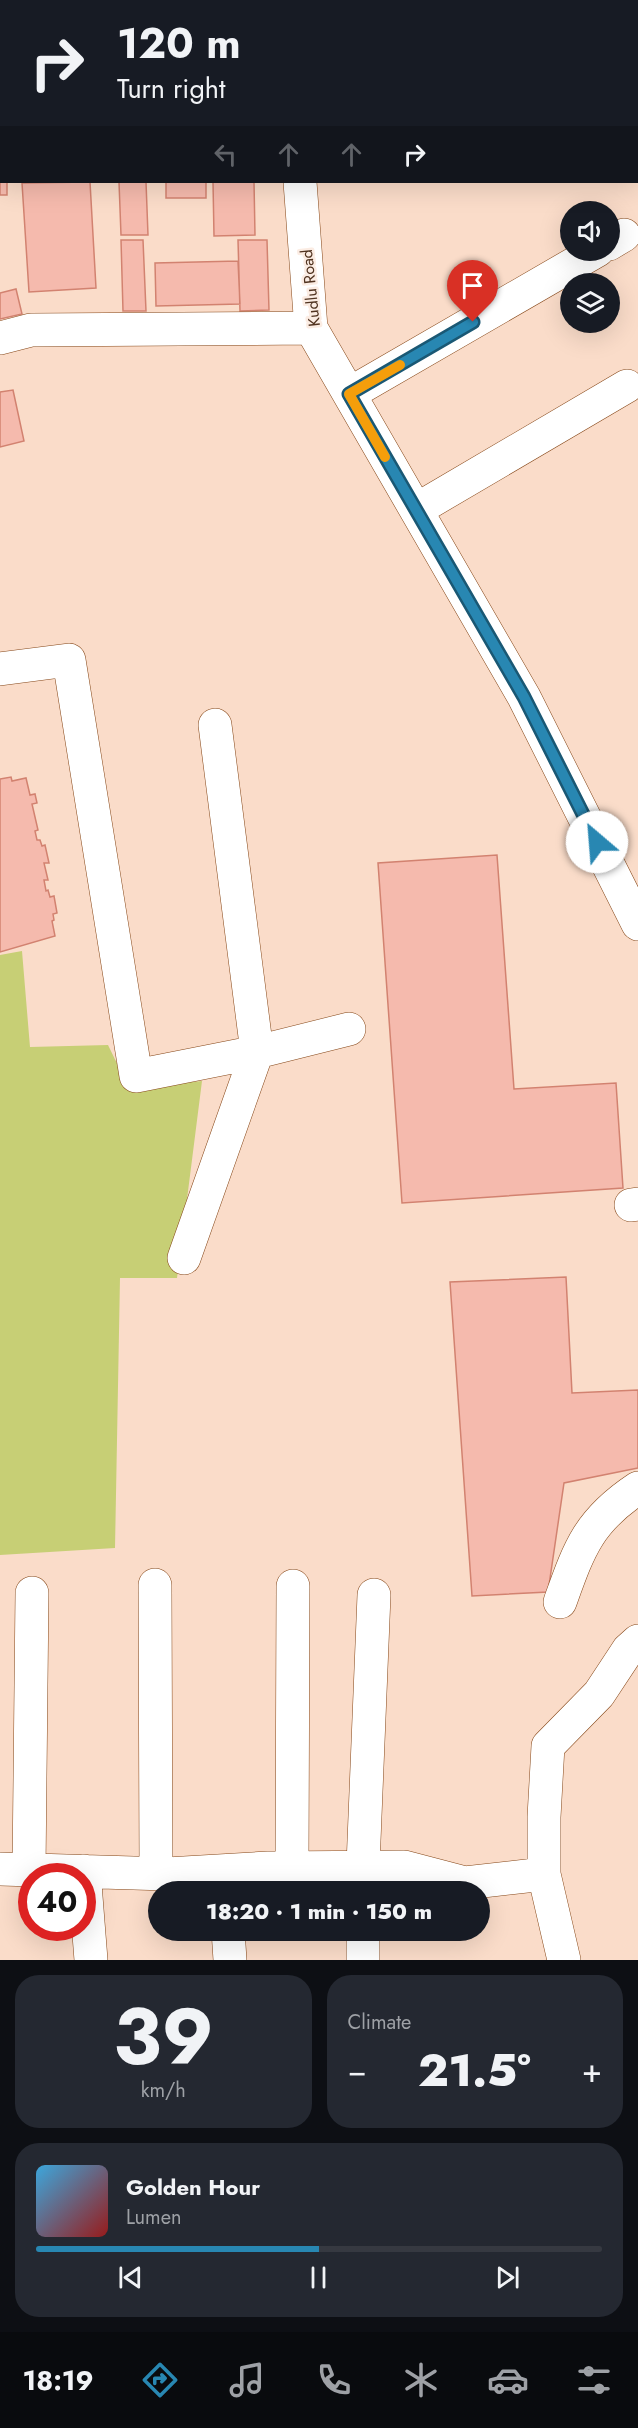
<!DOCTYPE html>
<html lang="en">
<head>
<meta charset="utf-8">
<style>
	body { margin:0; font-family:Jost,sans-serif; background:#242831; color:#f1f3f6; height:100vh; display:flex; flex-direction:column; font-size:22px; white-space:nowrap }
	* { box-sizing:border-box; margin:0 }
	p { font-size:20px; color:#9ea1a6 }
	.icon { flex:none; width:33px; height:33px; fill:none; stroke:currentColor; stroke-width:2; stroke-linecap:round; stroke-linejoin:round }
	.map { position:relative; height:1960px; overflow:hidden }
	.details { display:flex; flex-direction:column; gap:15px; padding:15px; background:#0d0f14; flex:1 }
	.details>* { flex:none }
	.guide { position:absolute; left:0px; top:0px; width:639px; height:183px; box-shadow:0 6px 24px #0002; background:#171b24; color:#f1f3f6; overflow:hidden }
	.controls { position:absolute; left:560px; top:201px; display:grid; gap:12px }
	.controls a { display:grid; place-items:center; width:60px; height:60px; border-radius:50%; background:#171b24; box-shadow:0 6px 24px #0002; font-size:30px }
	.speed { position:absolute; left:18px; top:1863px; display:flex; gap:12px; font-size:30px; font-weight:700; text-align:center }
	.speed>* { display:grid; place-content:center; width:78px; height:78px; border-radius:50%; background:#171b24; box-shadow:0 6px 24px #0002; line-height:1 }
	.speed .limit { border:9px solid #d22; background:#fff; color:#111 }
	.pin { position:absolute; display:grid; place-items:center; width:51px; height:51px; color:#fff; margin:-62px -26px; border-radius:50% 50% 50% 0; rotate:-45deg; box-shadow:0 0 6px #0007 }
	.pin .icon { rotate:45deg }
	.me { position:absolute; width:66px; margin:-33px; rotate:333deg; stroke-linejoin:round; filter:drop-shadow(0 0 4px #0008) }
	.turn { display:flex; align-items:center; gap:21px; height:126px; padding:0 18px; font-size:27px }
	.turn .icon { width:78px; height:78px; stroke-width:2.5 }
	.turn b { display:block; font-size:42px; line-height:51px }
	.lanes { display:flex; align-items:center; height:57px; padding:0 18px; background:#0003; justify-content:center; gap:30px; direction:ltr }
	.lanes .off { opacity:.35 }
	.big { font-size:45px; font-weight:800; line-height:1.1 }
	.details .tile { flex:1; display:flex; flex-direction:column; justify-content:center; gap:9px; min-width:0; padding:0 21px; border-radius:24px; background:#242831 }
	.details .dial { align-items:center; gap:0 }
	.dial b { font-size:78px; line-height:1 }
	.song { display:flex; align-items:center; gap:18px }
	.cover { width:72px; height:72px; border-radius:9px; background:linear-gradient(135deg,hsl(200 70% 55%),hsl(0 70% 35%)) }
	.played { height:6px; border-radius:3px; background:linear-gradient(90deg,#2887b2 50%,#363941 50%) }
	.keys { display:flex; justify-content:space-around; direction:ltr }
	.heat { display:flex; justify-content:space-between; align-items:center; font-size:33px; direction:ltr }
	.details .tiles { flex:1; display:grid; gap:15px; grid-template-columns:1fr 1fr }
	.tile:last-child { grid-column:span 2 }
	.trip { position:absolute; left:148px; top:1881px; width:342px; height:60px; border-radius:30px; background:#171b24; box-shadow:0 6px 24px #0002; font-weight:800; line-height:60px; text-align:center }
	.tabs { display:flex; height:96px; justify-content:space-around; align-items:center; background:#090b0e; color:#9ea1a6 }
	.tabs .icon { width:42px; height:42px }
	.tabs .on { color:#2887b2 }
	.tabs b { font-size:27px; color:#f1f3f6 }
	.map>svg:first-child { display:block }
	.green { fill:#c7cf75 }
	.building { fill:#f5baad; stroke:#d28270; stroke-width:1.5 }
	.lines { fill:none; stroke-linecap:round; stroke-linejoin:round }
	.minor-casing { stroke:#864718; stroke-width:34 }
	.minor { stroke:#fff; stroke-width:33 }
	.route-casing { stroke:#1a5874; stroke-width:15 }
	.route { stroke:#2887b2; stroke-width:10 }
	.slow { stroke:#f59e0b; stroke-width:10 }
	.labels { text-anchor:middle; stroke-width:5; stroke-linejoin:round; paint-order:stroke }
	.street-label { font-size:16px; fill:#513421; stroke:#fbece3 }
</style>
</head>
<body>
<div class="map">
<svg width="638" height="1960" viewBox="0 0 638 1960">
	<rect width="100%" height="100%" fill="#fadcc9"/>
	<!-- green -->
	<path class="green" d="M 22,951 L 30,1047 L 108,1045 L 129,1088 L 202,1081 L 177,1278 L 120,1278 L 115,1548 L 0,1555 L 0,955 Z"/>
	<!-- building -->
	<path class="building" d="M 0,0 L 235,0 L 236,2 L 2,2 L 0,39 Z
		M 0,174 L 2,182 L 7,182 L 7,195 L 0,195 Z
		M 90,182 L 96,288 L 29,292 L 22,183 Z
		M 119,182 L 146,182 L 148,235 L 121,235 Z
		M 166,182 L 206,182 L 206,198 L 166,198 Z
		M 213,182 L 254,182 L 255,235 L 214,236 Z
		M 121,240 L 143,240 L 146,311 L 123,311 Z
		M 238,240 L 267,240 L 269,310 L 240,311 Z
		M 238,261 L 240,304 L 156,306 L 155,263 Z
		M 16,289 L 22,314 L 0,319 L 0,293 Z
		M 13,390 L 24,441 L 0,447 L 0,392 Z
		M 11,777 L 12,781 L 26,778 L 30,795 L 35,794 L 37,803 L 32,804 L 38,830 L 35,831 L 37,840 L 40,840 L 42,846 L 45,845 L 49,863 L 44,863 L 48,880 L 44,880 L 46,891 L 48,890 L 50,897 L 54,896 L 57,913 L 53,914 L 54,920 L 52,921 L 55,936 L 0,952 L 0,779 Z
		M 497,855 L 514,1089 L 616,1083 L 623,1188 L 402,1203 L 378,863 Z
		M 566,1277 L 572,1393 L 638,1390 L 638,1468 L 564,1483 L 548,1592 L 472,1596 L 450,1282 Z"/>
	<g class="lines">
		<defs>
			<path id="minor" d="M 290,0 L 290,2
				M 0,51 L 2,51
				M 0,153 L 2,153
				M 300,182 L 311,328 L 524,697 L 638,924
				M 609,244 L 624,235
				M 0,338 L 31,330 L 311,328
				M 349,394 L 598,250
				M 416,510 L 627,386
				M 0,669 L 69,660 L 136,1076 L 257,1052 L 215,725
				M 631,1205 L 638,1204
				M 184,1258 L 257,1052 L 349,1029
				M 155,1585 L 156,1873
				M 560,1602 C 579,1549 588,1521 638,1488
				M 292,1868 L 293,1586
				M 0,1869 L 167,1874 L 268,1868 L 404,1867 L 465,1883 L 544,1874
				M 29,1870 L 32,1593
				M 84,1871 L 91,1960
				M 362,1890 L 374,1595
				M 228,1930 L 230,1960
				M 363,1930 L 363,1960
				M 564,1960 L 544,1874 L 544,1817 L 548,1746 L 599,1694 L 628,1650 L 638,1641"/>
		</defs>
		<!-- minor casing -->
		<use href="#minor" class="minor-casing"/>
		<!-- minor -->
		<use href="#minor" class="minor"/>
	</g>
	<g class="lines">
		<defs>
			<path id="route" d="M 473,322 L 349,394 L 524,697 L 597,842"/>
		</defs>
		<!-- route casing -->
		<use href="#route" class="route-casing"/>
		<!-- route -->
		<use href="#route" class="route"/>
		<!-- slow -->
		<path class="slow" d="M 385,457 L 349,394 L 400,365"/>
	</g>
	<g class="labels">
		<!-- street labels -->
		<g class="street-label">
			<text transform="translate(310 288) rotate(-96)" y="6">Kudlu Road</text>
		</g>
	</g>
</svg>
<div class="controls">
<a><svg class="icon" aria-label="sound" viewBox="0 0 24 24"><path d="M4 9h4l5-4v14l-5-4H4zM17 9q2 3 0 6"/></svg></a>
<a><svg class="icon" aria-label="layers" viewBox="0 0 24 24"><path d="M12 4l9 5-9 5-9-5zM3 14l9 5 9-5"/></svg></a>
</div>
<div class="speed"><div class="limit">40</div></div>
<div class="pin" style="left:473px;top:322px;background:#d93025"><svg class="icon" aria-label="arrive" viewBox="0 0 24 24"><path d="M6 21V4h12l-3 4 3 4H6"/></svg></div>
<svg class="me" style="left:597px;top:842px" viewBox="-20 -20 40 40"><circle r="19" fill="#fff"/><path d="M0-13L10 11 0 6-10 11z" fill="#2887b2"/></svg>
<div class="trip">18:20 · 1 min · 150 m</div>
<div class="guide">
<div class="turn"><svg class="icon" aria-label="right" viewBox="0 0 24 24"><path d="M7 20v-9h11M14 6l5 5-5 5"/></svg><div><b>120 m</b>Turn right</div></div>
<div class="lanes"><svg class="icon off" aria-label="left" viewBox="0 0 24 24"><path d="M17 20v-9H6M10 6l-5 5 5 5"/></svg><svg class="icon off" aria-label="ahead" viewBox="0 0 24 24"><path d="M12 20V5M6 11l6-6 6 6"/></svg><svg class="icon off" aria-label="ahead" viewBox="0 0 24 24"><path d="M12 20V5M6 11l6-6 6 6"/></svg><svg class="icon" aria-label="right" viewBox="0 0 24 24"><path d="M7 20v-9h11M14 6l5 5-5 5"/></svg></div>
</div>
</div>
<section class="details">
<div class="tiles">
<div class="tile dial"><b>39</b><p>km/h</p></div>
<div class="tile"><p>Climate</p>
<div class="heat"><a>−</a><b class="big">21.5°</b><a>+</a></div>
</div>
<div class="tile">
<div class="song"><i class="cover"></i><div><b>Golden Hour</b><p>Lumen</p></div></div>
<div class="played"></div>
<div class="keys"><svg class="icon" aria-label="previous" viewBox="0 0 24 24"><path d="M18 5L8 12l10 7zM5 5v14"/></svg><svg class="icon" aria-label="pause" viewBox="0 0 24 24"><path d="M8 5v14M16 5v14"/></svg><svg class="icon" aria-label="next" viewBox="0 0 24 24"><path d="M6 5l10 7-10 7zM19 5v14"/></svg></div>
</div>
</div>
</section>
<nav class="tabs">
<b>18:19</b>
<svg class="icon on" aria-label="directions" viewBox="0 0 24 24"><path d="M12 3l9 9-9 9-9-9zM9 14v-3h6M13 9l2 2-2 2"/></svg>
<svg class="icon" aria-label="music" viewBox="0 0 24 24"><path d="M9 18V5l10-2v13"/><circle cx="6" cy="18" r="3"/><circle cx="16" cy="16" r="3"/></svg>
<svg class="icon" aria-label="phone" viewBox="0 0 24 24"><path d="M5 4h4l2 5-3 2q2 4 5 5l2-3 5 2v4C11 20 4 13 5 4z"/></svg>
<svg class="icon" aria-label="climate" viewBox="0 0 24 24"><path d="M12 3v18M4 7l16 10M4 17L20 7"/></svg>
<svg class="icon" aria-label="car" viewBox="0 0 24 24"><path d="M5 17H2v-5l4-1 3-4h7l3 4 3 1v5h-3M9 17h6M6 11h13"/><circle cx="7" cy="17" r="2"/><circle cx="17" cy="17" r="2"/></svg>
<svg class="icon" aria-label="filters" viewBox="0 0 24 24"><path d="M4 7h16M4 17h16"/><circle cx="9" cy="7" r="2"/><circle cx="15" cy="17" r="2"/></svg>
</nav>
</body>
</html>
